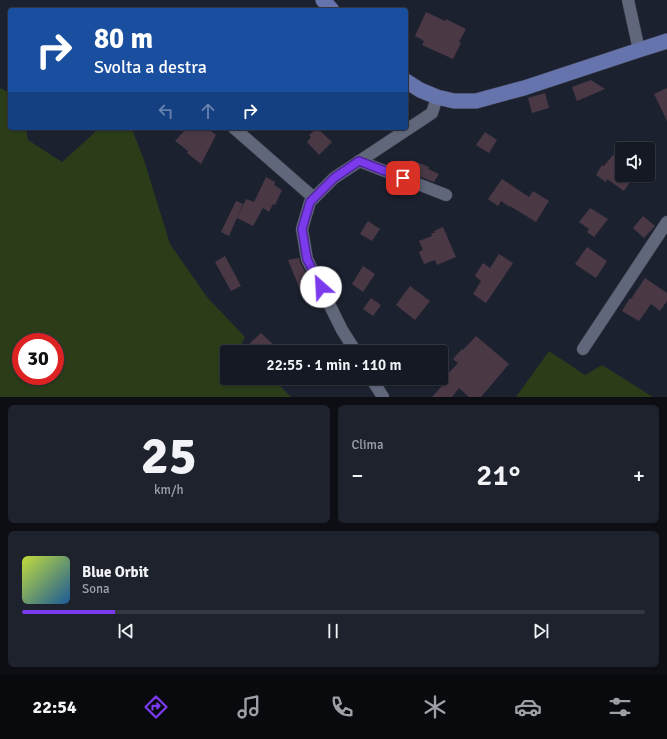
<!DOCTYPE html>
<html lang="it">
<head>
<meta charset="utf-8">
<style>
	body { margin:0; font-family:Signika,sans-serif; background:#1e222c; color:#f1f3f6; height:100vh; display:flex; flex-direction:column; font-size:15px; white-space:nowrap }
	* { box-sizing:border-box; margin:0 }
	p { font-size:13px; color:#9da0a6 }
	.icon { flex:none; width:22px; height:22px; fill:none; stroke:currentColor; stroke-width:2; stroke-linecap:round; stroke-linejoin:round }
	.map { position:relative; height:397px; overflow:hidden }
	.panel { display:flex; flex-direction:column; gap:8px; padding:8px; background:#0c0e14; flex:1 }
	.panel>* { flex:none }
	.top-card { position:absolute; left:8px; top:8px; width:400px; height:122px; border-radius:4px; box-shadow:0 1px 3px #0004,0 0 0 1px #343841; background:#1a4fa0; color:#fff; overflow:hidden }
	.fabs { position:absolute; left:615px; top:142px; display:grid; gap:8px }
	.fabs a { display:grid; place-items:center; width:40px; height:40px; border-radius:4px; background:#151924; box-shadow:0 1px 3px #0004,0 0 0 1px #343841; font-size:20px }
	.speed { position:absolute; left:12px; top:333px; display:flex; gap:8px; font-size:20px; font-weight:700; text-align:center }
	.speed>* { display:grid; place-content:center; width:52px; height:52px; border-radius:50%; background:#151924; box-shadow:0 1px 3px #0004,0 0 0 1px #343841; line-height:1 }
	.speed .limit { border:6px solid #d22; background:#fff; color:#111 }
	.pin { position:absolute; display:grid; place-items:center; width:34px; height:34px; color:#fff; margin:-17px; border-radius:8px; box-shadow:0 2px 6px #0006 }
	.me { position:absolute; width:44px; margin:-22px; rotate:334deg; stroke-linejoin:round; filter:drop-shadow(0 0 3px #0008) }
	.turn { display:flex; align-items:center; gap:14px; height:84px; padding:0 20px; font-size:18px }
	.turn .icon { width:52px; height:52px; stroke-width:2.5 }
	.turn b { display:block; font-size:28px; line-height:34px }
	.lanes { display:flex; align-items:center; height:38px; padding:0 20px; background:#0003; justify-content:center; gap:20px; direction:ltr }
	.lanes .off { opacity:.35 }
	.big { font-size:30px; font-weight:600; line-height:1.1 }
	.panel .tile { flex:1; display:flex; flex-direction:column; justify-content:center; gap:6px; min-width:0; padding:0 14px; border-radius:6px; background:#1e222c }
	.panel .dial { align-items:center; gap:0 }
	.dial b { font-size:52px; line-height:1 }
	.song { display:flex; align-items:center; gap:12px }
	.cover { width:48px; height:48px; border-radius:6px; background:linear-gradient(135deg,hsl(70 70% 55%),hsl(210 70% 35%)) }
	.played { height:4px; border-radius:2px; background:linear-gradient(90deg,#7c3aed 15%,#343841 15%) }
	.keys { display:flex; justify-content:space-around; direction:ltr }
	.heat { display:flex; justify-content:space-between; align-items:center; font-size:22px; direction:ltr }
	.panel .tiles { flex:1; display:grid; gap:8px; grid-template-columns:1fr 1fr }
	.tile:last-child { grid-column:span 2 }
	.trip { position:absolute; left:220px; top:345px; width:228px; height:40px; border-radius:4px; background:#151924; box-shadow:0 1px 3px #0004,0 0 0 1px #343841; font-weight:600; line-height:40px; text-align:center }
	.menu { display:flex; height:64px; justify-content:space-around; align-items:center; background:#080a0e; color:#9da0a6 }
	.menu .icon { width:28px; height:28px }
	.menu .current { color:#7c3aed }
	.menu b { font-size:18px; color:#f1f3f6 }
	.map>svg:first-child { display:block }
	.green { fill:#2b3c19; fill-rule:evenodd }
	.building { fill:#4a3945 }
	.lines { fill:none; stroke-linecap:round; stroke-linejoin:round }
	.minor-casing { stroke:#3b3e4b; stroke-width:13 }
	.major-casing { stroke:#3b3e4b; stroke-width:16 }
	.minor { stroke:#61677a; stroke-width:12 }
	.major { stroke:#6674ad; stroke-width:15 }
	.route-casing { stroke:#51269a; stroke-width:10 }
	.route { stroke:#7c3aed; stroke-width:7 }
</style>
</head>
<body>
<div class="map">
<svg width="667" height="397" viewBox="0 0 667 397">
	<rect width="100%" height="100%" fill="#1c2130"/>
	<!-- green -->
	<path class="green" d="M 0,88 L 10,93 L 10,128 L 26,128 L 28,140 L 62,162 L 93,134 L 97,128 L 130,128 L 132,129 L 144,160 L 170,244 L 207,297 L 245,337 L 240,347 L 245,352 L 227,352 L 227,378 L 272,378 L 291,397 L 0,397 ZM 21,342 L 55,342 L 55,376 L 21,376 Z
		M 549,351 L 585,375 L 602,365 L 653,397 L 516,397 Z"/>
	<!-- building -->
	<path class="building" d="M 426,12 L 445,21 L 446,19 L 466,29 L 459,42 L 461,43 L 453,59 L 422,45 L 424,41 L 415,36 Z
		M 591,80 L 605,89 L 577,101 L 572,87 Z
		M 667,88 L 667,121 L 654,94 Z
		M 545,93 L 549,108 L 532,113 L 528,98 Z
		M 187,128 L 207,128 L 216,135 L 201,164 L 187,153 L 188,151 L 175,141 Z
		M 317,128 L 332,142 L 319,155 L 307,142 L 311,137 L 309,135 Z
		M 485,132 L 497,140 L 489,153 L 476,145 Z
		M 613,155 L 622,161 L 622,175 L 635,175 L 624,191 L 607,179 L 606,182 L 596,175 L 602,165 L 604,166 Z
		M 411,160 L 429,167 L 428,169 L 439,174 L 434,182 L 407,172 Z
		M 266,177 L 275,182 L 274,185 L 282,190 L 275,205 L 273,204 L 269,212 L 263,208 L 253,226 L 237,218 L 246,199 L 254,202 Z
		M 502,179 L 529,197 L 533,191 L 549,201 L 536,222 L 510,206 L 510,207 L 501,201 L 498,206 L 488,199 Z
		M 236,201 L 243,204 L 229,236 L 221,232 Z
		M 590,208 L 608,219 L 594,237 L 587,232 L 589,229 L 579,222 Z
		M 643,216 L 655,226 L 644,238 L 633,228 Z
		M 368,221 L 380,229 L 372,241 L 360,234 Z
		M 443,227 L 456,257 L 437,265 L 435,260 L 424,264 L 419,252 L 423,250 L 419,241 L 432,236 L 431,233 L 435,233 L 434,231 Z
		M 587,247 L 607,261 L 596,278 L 575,264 Z
		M 499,254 L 513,263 L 486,303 L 473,294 L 481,281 L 475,276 L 483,263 L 490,268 Z
		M 225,256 L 241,286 L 231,291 L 215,262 Z
		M 299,258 L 300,262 L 310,282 L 301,292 L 288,260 Z
		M 363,266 L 375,274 L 363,292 L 352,284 Z
		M 645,278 L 667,293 L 667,301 L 660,311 L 651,304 L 639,321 L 622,311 L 630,298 L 631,299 Z
		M 410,286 L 430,301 L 415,320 L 396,305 Z
		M 371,298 L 381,305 L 373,316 L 363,309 Z
		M 261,333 L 281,352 L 255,352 L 248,345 Z
		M 476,336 L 509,364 L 481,397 L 469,397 L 459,388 L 452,397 L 432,397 L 449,378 L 446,376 L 458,363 L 453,359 L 462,349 L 463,350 Z"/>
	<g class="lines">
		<defs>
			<path id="minor" d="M 628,0 L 639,50
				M 234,128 L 314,198
				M 359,161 L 446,195
				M 583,349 L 667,222
				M 356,352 L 342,330 L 307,259 L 302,229 L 310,202 L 334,178 L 432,113 L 437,97
				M 371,378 L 383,397"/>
			<path id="major" d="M 323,0 L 332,10
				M 406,81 L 420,90 L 437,97 L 454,101 L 476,101 L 524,88 L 639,50 L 667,41"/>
		</defs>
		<!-- minor casing -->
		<use href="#minor" class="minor-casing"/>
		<!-- major casing -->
		<use href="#major" class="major-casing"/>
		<!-- minor -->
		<use href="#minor" class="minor"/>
		<!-- major -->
		<use href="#major" class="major"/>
	</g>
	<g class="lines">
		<defs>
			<path id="route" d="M 321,287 L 307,259 L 302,229 L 310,202 L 334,178 L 359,161 L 403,178"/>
		</defs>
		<!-- route casing -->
		<use href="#route" class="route-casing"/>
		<!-- route -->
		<use href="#route" class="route"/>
	</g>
</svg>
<div class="fabs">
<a><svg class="icon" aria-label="sound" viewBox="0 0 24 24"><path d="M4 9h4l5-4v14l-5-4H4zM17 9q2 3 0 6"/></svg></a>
</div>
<div class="speed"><div class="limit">30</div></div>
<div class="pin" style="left:403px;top:178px;background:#d93025"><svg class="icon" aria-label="arrive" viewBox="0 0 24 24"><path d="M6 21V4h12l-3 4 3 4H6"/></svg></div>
<svg class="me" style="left:321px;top:287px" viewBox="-20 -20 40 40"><circle r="19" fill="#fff"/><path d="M0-13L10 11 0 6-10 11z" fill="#7c3aed"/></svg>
<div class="trip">22:55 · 1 min · 110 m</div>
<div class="top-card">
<div class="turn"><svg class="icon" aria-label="right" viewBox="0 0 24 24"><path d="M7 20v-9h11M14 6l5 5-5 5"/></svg><div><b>80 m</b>Svolta a destra</div></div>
<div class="lanes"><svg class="icon off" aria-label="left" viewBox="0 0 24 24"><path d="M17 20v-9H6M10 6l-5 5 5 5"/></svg><svg class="icon off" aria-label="ahead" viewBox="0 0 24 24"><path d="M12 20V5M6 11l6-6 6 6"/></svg><svg class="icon" aria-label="right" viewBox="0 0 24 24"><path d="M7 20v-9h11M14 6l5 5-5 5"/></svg></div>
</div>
</div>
<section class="panel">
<div class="tiles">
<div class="tile dial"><b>25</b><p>km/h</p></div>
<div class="tile"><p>Clima</p>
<div class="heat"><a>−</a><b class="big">21°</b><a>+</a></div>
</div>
<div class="tile">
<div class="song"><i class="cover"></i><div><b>Blue Orbit</b><p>Sona</p></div></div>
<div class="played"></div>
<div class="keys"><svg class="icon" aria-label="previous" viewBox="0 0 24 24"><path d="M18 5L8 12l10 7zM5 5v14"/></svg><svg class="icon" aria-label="pause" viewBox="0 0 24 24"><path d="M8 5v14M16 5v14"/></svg><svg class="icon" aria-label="next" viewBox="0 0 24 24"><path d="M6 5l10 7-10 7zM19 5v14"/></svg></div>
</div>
</div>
</section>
<nav class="menu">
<b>22:54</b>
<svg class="icon current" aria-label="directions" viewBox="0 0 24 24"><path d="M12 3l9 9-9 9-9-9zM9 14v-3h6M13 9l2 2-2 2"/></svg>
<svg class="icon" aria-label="music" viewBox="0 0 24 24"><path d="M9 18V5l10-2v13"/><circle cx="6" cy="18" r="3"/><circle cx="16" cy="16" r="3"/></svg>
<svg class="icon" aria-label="phone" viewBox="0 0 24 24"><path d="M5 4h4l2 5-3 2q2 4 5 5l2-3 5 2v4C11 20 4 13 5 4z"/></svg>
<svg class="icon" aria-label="climate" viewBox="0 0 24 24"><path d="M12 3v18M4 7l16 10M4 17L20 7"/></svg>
<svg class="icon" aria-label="car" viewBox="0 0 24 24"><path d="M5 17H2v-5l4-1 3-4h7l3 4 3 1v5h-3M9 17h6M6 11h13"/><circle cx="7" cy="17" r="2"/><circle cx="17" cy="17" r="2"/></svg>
<svg class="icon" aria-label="filters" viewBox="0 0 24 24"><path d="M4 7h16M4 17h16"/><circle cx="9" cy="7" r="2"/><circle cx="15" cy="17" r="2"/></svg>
</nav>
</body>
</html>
